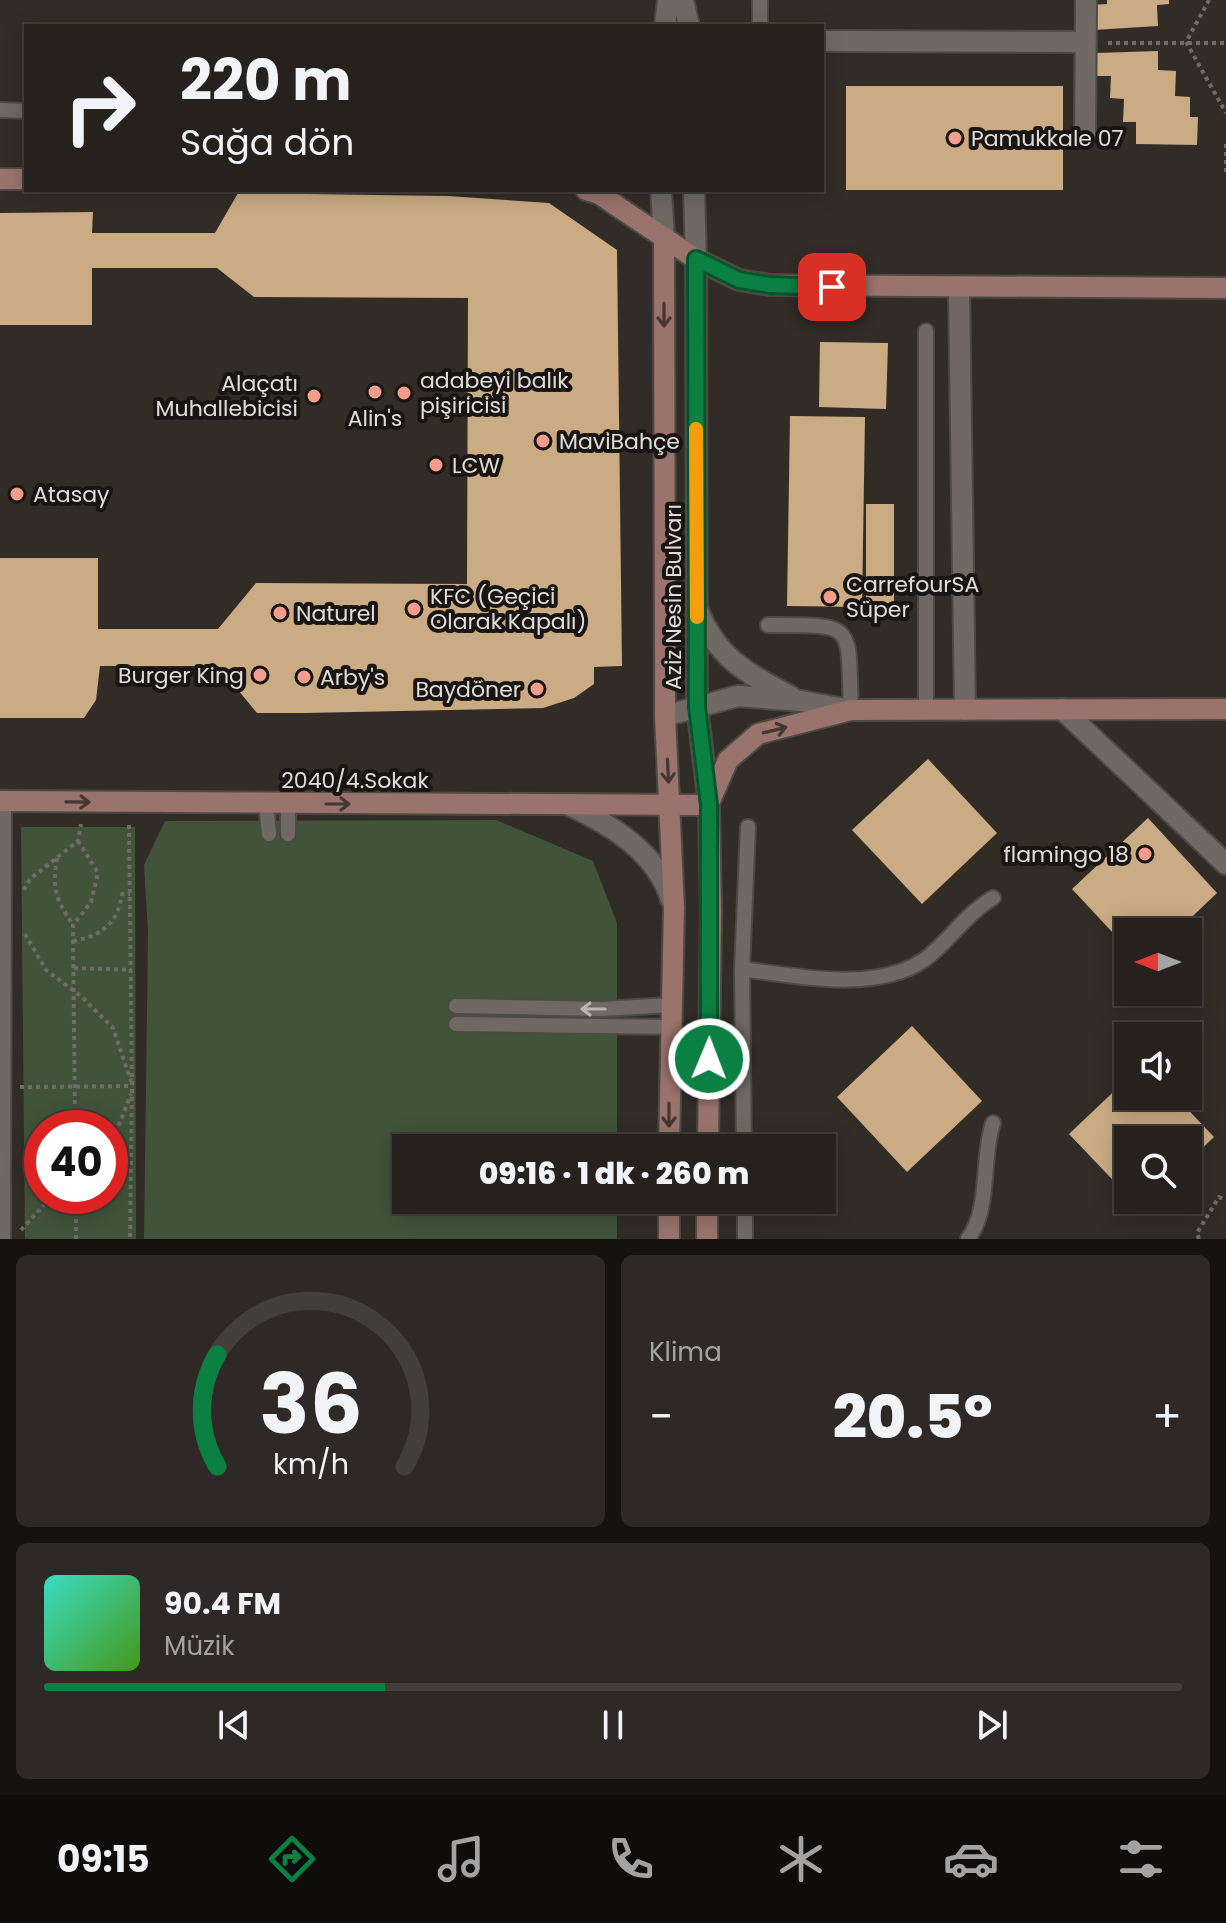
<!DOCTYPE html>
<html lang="tr">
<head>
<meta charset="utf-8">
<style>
	body { margin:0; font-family:Poppins,sans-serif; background:#2e2926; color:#f1f3f6; height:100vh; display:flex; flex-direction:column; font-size:30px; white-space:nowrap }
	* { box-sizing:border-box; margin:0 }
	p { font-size:26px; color:#a4a3a4 }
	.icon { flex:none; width:44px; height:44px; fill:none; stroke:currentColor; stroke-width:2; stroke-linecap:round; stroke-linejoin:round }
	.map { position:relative; height:1239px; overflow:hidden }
	.details { display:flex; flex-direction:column; gap:16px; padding:16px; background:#151210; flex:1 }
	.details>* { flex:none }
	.guide { position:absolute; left:24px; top:24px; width:800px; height:168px; border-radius:0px; box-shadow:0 4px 20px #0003,0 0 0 2px #423e3b; background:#26211d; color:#f1f3f6; overflow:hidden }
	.needle { width:52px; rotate:270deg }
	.buttons { position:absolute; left:1114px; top:918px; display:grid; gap:16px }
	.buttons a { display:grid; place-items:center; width:88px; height:88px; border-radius:0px; background:#26211d; box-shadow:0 4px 20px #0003,0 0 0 2px #423e3b; font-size:40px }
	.speed { position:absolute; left:24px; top:1110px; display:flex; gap:16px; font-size:40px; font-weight:700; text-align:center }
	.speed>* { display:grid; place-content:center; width:104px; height:104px; border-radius:50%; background:#26211d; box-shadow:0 4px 20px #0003,0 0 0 2px #423e3b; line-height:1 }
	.speed .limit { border:12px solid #d22; background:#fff; color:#111 }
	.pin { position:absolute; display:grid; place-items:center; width:68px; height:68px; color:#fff; margin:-34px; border-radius:16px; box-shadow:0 4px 12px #0006 }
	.me { position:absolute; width:88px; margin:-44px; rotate:1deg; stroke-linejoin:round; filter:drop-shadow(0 0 6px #0008) }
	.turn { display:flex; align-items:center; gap:28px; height:168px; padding:0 24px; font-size:36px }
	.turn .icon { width:104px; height:104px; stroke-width:2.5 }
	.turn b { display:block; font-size:56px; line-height:68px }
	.big { font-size:60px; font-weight:800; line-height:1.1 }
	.details .card { flex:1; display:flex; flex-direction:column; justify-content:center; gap:12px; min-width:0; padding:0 28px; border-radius:12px; background:#2e2926 }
	.details .dial { align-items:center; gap:0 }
	.dial svg { height:208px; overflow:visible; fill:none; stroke:#423e3b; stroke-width:7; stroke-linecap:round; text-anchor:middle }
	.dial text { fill:#f1f3f6; stroke:none }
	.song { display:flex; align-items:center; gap:24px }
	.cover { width:96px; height:96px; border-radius:12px; background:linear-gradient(135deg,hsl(170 70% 55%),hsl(100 70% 35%)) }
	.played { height:8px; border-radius:4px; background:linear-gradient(90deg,#0b8043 30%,#423e3b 30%) }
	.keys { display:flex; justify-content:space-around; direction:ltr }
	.heat { display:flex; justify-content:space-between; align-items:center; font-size:44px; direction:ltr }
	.details .tiles { flex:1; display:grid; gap:16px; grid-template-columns:1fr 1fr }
	.card:last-child { grid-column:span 2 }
	.trip { position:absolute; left:392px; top:1134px; width:444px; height:80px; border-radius:0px; background:#26211d; box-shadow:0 4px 20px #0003,0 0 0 2px #423e3b; font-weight:800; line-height:80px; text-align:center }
	.menu { display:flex; height:128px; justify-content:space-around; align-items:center; background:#0f0d0c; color:#a4a3a4 }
	.menu .icon { width:56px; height:56px }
	.menu .current { color:#0b8043 }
	.menu b { font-size:36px; color:#f1f3f6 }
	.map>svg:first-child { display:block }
	.green { fill:#41543a; fill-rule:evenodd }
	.building { fill:#cbab84 }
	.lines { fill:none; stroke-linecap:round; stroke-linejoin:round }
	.lane-casing { stroke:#4d4944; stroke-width:18 }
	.street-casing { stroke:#4d4944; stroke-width:24 }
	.secondary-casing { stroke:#4d4944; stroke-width:24 }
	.path { stroke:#706b66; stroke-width:4; stroke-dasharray:4 4; stroke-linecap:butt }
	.lane { stroke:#706963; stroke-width:14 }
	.street { stroke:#706963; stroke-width:20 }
	.secondary { stroke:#9a736c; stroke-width:20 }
	.oneway { stroke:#463632 }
	.oneway2 { stroke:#b9b4b0 }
	.route-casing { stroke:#07532c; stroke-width:20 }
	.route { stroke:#0b8043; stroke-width:14 }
	.slow { stroke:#f59e0b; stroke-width:14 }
	.poi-dot { fill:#f59d8d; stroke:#181513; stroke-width:3 }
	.labels { text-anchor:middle; stroke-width:8; stroke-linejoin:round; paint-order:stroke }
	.poi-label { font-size:22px; fill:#e0dcd9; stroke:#181513; text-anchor:start }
	.street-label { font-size:22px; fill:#e0dcd9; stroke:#181513 }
</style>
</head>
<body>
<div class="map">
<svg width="1226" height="1239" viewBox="0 0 1226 1239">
	<rect width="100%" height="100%" fill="#322c27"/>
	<!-- green -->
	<path class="green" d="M 496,820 L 593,861 L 617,923 L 617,1148 L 406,1148 L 406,1200 L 617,1200 L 617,1239 L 144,1239 L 148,932 L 144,865 L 165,821 Z
		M 21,827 L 135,827 L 136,1239 L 25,1239 ZM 42,1128 L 110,1128 L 110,1196 L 42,1196 Z"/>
	<!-- building -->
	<path class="building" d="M 1107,0 L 1169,0 L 1169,4 L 1157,5 L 1158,26 L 1093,30 L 1091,5 L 1107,4 Z
		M 1158,51 L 1158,70 L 1176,71 L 1175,96 L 1190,97 L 1190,117 L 1198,117 L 1197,145 L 1136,144 L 1136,122 L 1123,122 L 1124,99 L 1110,98 L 1111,76 L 1097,76 L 1096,53 Z
		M 846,86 L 1063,86 L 1063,190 L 846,190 Z
		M 238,193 L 448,196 L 549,203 L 617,250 L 622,666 L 594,667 L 594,684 L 574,698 L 543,708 L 305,713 L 257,713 L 218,666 L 100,666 L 96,700 L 84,718 L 0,718 L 0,558 L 98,558 L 98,629 L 218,629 L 256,583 L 467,584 L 468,298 L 254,297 L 217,268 L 92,268 L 92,325 L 0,325 L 0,213 L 93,212 L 92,233 L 215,233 Z
		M 820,342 L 888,343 L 886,409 L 819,407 Z
		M 790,416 L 865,417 L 862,607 L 787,606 Z
		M 866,504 L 894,504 L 894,606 L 866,606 Z
		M 928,759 L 997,833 L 922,904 L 852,830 Z
		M 1148,818 L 1217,893 L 1176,932 L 1128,932 L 1128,949 L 1072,889 Z
		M 912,1026 L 982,1101 L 907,1172 L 837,1097 Z
		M 1128,1078 L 1128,1096 L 1175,1096 L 1214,1137 L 1188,1162 L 1188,1140 L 1128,1140 L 1128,1196 L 1069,1134 Z"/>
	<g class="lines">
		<defs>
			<path id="lane" d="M 760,0 L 760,26
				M 0,110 L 26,111
				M 926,331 L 926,710
				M 768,625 C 859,625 847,623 851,710
				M 266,803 L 269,834
				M 288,803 L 288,834
				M 742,969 C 797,976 875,993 924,960 C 949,942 965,914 993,898
				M 456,1006 L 602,1009 L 671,1005
				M 456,1024 L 670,1027
				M 744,1148 L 742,969 L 748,827
				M 745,1200 L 745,1239
				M 3,1239 L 4,801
				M 968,1239 C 991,1209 981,1158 993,1123"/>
			<path id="street" d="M 683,0 L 689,26
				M 665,26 L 668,0
				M 822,41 L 1086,42
				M 1085,135 L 1086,0
				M 661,190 L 664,237
				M 694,190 L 696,259
				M 959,287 L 965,710
				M 697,608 C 716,657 746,673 790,696
				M 1062,709 L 1226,864
				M 665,716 L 738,696 L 801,701 L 851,710
				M 569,805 C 613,826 656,852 671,899"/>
			<path id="secondary" d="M 0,179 L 26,179
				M 586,190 L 599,194 L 696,259 L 739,280 L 770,285 L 1226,288
				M 664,237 L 665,716 L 674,907 L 669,1148
				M 696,259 L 697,707 L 709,805 L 711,910 L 708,1148
				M 0,801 L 709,805
				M 710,801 L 728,760 L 758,734 L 851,710 L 1226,709
				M 669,1200 L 669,1239
				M 707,1239 L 707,1200"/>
		</defs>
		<!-- lane casing -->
		<use href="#lane" class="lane-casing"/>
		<!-- street casing -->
		<use href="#street" class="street-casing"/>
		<!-- secondary casing -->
		<use href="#secondary" class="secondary-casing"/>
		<!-- path -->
		<path class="path" d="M 1209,0 L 1186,42 L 1226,113
			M 1108,43 L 1226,43
			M 1226,172 L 1226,142
			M 129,825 L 132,1086 L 130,1239
			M 57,858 C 52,889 55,898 73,925
			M 24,890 L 30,879 L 78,841 L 81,824
			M 25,934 L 46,970 L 82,997 L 113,1028 L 131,1081
			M 73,941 C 102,936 118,923 122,894 L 130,894
			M 74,968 L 131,970
			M 20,1087 L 132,1086
			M 75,1128 L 73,925 L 91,902 L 98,873 L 78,841
			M 110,1148 L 131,1094
			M 21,1230 L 52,1196
			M 76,1239 L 76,1196
			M 1199,1239 L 1197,1233 L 1219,1197 L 1226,1200"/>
		<!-- lane -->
		<use href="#lane" class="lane"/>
		<!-- street -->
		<use href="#street" class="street"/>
		<!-- secondary -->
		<use href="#secondary" class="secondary"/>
	</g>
	<!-- one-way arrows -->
	<defs><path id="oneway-shaft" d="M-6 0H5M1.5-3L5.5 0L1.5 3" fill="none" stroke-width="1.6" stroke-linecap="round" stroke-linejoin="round" transform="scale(2)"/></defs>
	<g class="oneway">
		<use href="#oneway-shaft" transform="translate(664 315) rotate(90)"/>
		<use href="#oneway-shaft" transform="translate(775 730) rotate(-14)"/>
		<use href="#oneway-shaft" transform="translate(668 771) rotate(87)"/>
		<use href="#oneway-shaft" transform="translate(78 802) rotate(1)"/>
		<use href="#oneway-shaft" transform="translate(338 804)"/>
		<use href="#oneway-shaft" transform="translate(669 1115) rotate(90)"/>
	</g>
	<use class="oneway2" href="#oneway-shaft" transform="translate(593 1009) rotate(-180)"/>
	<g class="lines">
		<defs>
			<path id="route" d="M 709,1059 L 709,805 L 697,707 L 696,259 L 739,280 L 770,285 L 832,287"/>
		</defs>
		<!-- route casing -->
		<use href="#route" class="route-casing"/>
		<!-- route -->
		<use href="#route" class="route"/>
		<!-- slow -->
		<path class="slow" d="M 696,429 L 697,617"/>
	</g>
	<!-- markers -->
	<g class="poi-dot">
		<circle cx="955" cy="138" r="8"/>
		<circle cx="375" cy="392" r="8"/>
		<circle cx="404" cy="393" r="8"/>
		<circle cx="314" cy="396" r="8"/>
		<circle cx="543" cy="441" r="8"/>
		<circle cx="436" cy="465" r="8"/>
		<circle cx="17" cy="494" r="8"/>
		<circle cx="830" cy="597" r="8"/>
		<circle cx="414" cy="609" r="8"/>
		<circle cx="280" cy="613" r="8"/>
		<circle cx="260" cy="675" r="8"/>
		<circle cx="304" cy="677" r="8"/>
		<circle cx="537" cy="689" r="8"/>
		<circle cx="1145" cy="854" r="8"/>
	</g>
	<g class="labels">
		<!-- poi labels -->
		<g class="poi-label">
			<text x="971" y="146">Pamukkale 07</text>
			<text x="420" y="388">adabeyi balık<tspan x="420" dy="25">pişiricisi</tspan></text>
			<text x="298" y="391" text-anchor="end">Alaçatı<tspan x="298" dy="25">Muhallebicisi</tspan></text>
			<text x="375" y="426" text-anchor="middle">Alin's</text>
			<text x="559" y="449">MaviBahçe</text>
			<text x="452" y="473">LCW</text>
			<text x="33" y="502">Atasay</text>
			<text x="846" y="592">CarrefourSA<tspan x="846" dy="25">Süper</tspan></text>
			<text x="430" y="604">KFC (Geçici<tspan x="430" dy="25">Olarak Kapalı)</tspan></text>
			<text x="296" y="621">Naturel</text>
			<text x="244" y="683" text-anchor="end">Burger King</text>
			<text x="320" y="685">Arby's</text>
			<text x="521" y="697" text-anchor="end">Baydöner</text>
			<text x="1129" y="862" text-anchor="end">flamingo 18</text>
		</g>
		<!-- street labels -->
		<g class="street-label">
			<text transform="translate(673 597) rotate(-90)" y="8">Aziz Nesin Bulvarı</text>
			<text x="355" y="788">2040/4.Sokak</text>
		</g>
	</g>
</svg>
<div class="buttons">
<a><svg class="needle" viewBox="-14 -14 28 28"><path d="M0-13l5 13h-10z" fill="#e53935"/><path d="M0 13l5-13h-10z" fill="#a4a3a4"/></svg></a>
<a><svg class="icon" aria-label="sound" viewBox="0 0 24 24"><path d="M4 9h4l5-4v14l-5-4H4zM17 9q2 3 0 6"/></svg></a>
<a><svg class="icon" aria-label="search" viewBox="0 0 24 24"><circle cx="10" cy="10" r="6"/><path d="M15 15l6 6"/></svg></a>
</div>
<div class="speed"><div class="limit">40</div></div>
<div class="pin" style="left:832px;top:287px;background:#d93025"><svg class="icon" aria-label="arrive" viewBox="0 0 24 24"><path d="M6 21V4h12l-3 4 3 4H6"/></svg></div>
<svg class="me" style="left:709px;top:1059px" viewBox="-20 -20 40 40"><circle r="17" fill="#0b8043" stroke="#fff" stroke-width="3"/><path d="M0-11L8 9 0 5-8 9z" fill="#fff"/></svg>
<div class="trip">09:16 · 1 dk · 260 m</div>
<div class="guide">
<div class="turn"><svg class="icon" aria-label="right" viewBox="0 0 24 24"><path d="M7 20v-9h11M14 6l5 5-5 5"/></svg><div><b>220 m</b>Sağa dön</div></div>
</div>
</div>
<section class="details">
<div class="tiles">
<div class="card dial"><svg viewBox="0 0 100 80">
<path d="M14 69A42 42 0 1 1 86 69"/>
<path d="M14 69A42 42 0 0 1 14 26" stroke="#0b8043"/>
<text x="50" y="56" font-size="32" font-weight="700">36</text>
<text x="50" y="72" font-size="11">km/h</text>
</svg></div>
<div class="card"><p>Klima</p>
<div class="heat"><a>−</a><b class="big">20.5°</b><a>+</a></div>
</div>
<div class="card">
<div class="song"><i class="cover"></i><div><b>90.4 FM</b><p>Müzik</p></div></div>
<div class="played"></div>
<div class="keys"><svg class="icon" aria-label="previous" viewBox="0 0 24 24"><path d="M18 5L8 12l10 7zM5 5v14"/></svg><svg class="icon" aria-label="pause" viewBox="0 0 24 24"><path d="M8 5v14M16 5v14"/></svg><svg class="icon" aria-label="next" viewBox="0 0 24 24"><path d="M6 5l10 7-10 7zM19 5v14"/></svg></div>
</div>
</div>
</section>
<nav class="menu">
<b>09:15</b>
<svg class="icon current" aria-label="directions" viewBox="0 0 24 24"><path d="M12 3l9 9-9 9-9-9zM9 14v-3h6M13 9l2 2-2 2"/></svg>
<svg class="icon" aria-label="music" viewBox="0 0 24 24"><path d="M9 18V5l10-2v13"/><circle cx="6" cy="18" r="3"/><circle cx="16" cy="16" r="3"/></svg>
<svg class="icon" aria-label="phone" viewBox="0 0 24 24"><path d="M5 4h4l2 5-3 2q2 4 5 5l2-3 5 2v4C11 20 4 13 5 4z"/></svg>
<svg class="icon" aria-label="climate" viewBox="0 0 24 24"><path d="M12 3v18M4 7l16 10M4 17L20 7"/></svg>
<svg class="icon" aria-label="car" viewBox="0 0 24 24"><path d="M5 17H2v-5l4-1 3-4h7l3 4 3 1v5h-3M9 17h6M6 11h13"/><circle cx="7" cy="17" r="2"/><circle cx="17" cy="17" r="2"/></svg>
<svg class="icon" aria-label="filters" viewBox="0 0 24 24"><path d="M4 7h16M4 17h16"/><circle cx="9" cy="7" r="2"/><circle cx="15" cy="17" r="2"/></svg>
</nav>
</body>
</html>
